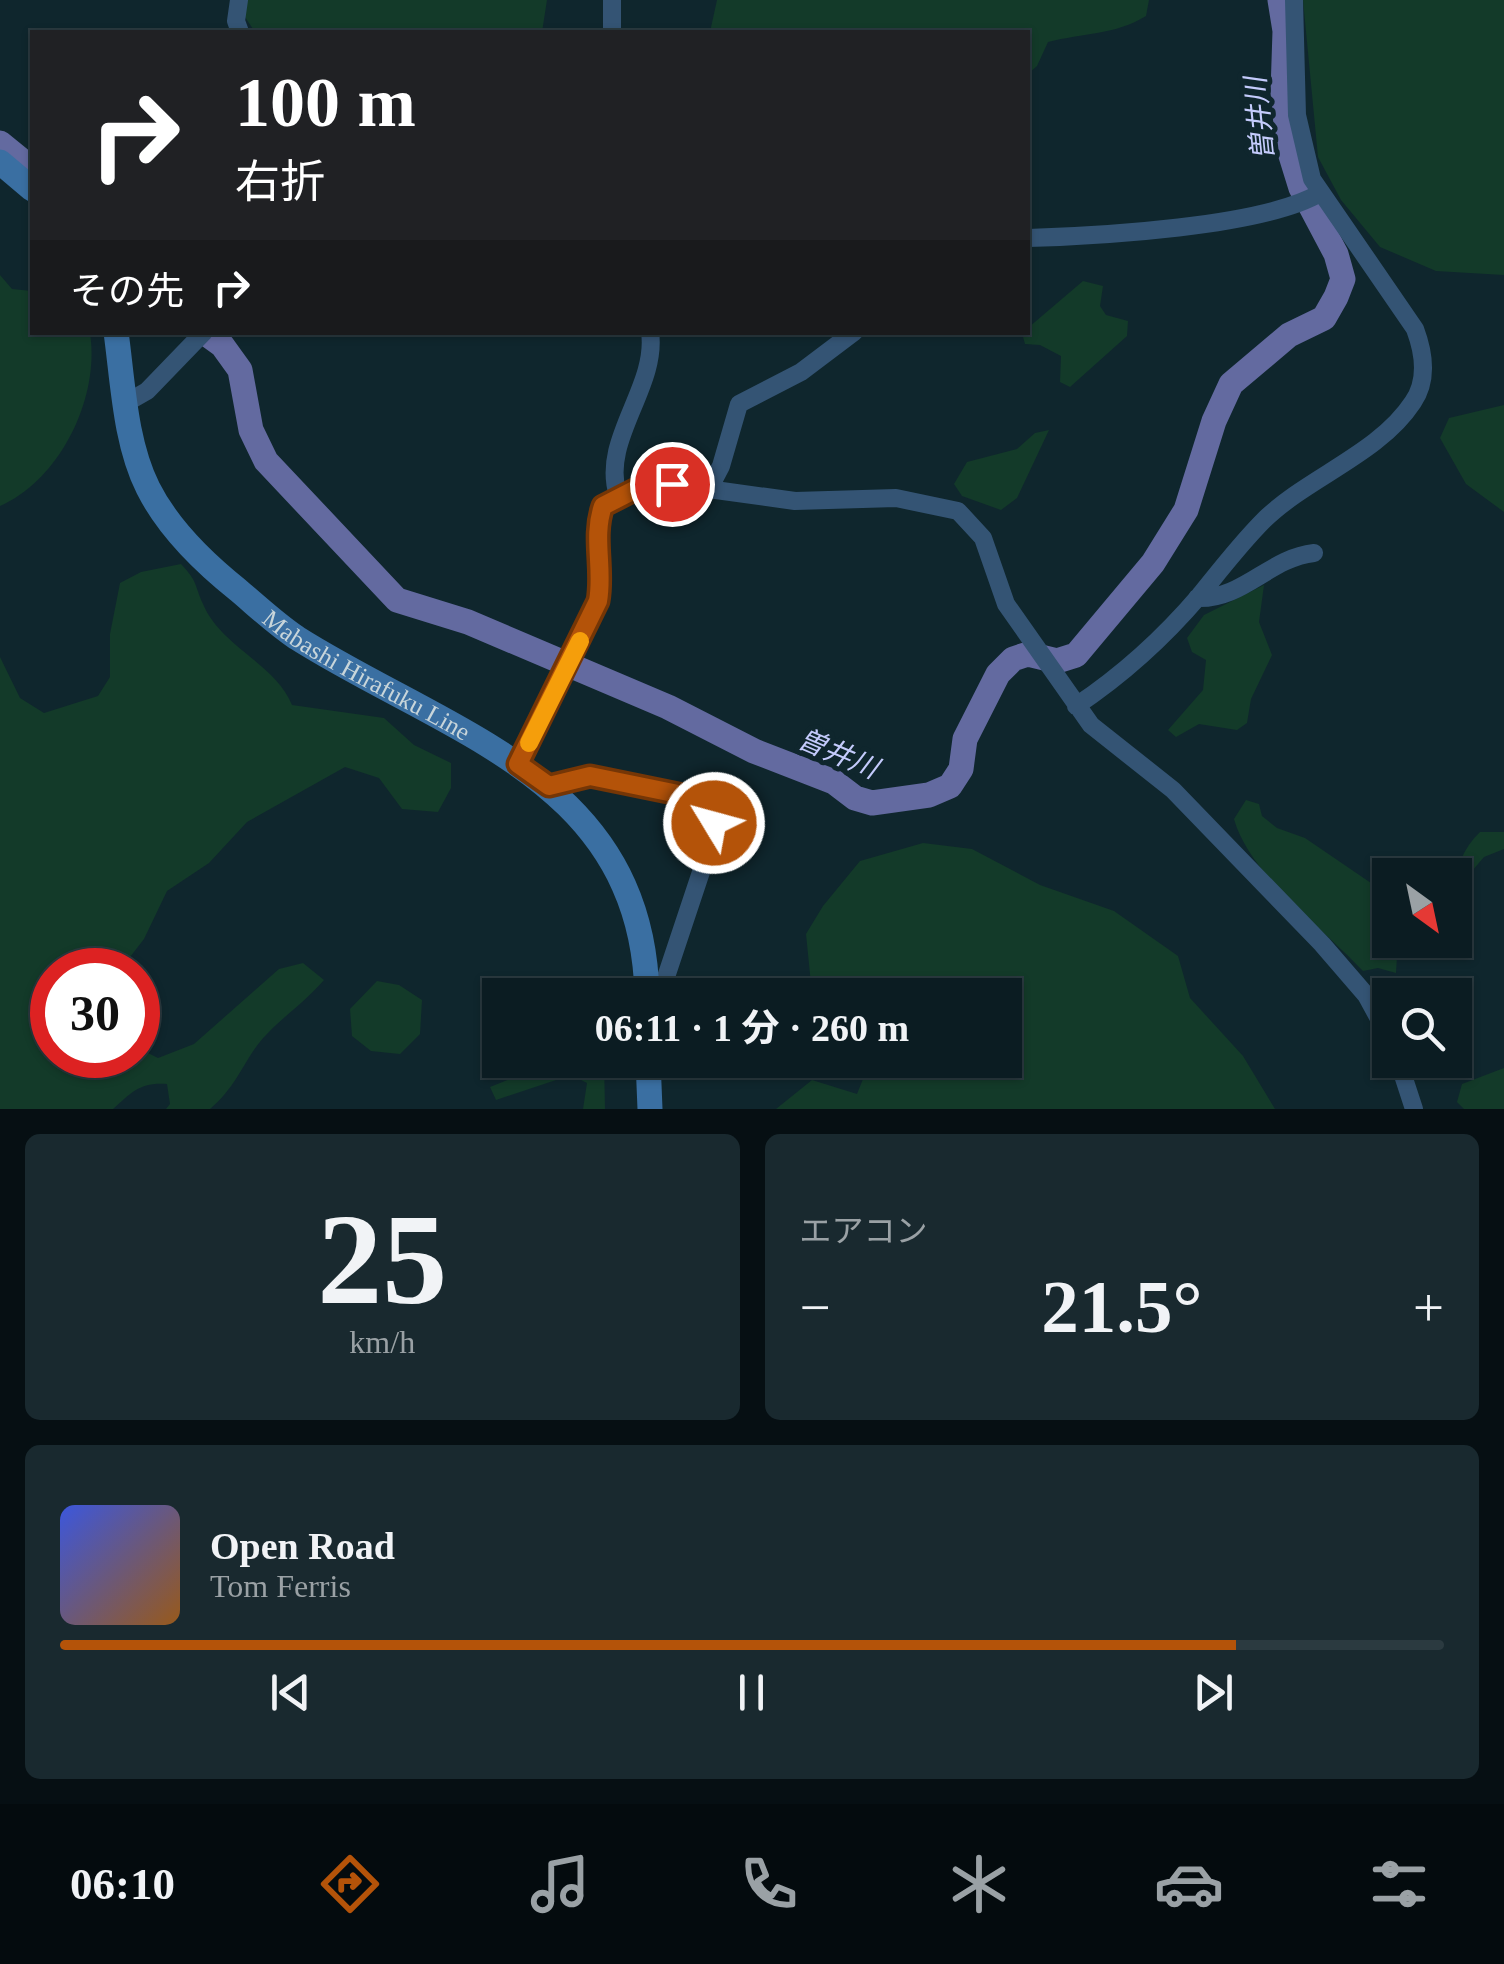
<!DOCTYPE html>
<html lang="ja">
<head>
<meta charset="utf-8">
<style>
	body { margin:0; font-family:"Times New Roman","Noto Sans JP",serif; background:#19292f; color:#f1f3f6; height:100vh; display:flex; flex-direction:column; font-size:38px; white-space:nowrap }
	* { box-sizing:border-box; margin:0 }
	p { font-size:32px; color:#9aa1a5 }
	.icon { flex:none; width:55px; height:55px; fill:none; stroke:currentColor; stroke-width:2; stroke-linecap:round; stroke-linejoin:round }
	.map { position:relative; height:1109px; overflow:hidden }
	.details { display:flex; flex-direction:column; gap:25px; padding:25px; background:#060f13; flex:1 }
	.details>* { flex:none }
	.banner { position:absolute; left:30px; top:30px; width:1000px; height:305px; border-radius:0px; box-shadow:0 2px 8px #0004,0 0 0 2px #2b3a40; background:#202124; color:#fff; overflow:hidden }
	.needle { width:65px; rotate:147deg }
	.fabs { position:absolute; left:1372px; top:858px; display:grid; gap:20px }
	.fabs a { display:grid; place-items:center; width:100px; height:100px; border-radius:0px; background:#0b1c22; box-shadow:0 2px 8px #0004,0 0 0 2px #2b3a40; font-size:50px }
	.speed { position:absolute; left:30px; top:948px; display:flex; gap:20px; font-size:50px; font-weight:700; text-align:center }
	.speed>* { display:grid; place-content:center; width:130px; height:130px; border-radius:50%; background:#0b1c22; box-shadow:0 2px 8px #0004,0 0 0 2px #2b3a40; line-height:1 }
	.speed .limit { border:15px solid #d22; background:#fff; color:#111 }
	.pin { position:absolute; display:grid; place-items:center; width:85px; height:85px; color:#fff; margin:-42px; border:5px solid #fff; border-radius:50%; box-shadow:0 2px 10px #0007 }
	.me { position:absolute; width:110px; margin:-55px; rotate:307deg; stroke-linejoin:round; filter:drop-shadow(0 0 8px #0008) }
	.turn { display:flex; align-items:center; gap:35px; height:210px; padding:0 40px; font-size:45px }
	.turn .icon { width:130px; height:130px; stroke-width:2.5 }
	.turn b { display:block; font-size:70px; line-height:85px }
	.then { display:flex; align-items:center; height:95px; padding:0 40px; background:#0003; gap:20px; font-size:38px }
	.big { font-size:75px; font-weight:700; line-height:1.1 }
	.details .tile { flex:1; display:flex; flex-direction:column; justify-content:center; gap:15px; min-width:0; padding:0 35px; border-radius:15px; background:#19292f }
	.details .dial { align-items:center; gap:0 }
	.dial b { font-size:130px; line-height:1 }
	.song { display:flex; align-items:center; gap:30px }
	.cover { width:120px; height:120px; border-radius:15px; background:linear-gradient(135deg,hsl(230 70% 55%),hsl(30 70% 35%)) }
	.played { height:10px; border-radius:5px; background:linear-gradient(90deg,#b45309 85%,#2b3a40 85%) }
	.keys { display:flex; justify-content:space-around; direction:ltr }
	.heat { display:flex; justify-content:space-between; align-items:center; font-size:55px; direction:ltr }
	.details .tiles { flex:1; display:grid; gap:25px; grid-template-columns:1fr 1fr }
	.tile:last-child { grid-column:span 2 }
	.trip { position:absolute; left:482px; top:978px; width:540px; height:100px; border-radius:0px; background:#0b1c22; box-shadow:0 2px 8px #0004,0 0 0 2px #2b3a40; font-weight:700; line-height:100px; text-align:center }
	.dock { display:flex; height:160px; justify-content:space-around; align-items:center; background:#040b0e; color:#9aa1a5 }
	.dock .icon { width:70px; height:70px }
	.dock .current { color:#b45309 }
	.dock b { font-size:45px; color:#f1f3f6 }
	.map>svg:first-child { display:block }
	.green { fill:#133a29 }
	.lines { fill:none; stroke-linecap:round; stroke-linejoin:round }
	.river { stroke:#636aa0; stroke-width:25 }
	.street { stroke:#345474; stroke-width:18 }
	.secondary { stroke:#3a6fa2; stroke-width:25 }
	.route-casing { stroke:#753606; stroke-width:25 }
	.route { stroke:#b45309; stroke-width:18 }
	.slow { stroke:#f59e0b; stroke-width:18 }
	.labels { text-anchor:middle; stroke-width:10; stroke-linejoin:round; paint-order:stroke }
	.street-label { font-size:25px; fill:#c8d5da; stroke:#0f262d }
	.water-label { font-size:28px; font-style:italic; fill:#c4cbfc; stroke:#0f262d }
</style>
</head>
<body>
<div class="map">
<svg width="1504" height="1109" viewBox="0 0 1504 1109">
	<rect width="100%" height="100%" fill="#0f262d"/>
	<!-- green -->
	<path class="green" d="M 248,0 L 547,0 L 542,32 L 255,32 L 241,11 Z
		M 717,0 L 1149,0 L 1146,16 C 1115,35 1083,33 1048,42 L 1037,66 L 1028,74 L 1028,32 L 710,32 Z
		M 1303,0 L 1504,0 L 1504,275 L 1436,271 L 1380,247 L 1341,200 L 1318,157 Z
		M 0,275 L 12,289 L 32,291 L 32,332 L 90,333 C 100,397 61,479 0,506 Z
		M 1083,281 L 1103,286 L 1100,306 L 1106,315 L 1128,321 L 1127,336 L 1070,387 L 1060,382 L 1061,356 L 1040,345 L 1025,344 L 1022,333 Z
		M 1504,405 L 1504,512 L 1466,484 L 1440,438 L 1449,418 Z
		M 1049,430 L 1017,498 L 1001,510 L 962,496 L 954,484 L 967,462 L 1017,449 L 1035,433 Z
		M 181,564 C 198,582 194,584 203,604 C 221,647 275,663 292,705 L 384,718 L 414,745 L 451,763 L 451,788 L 438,812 L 402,809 L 379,778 L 345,767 L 247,822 L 209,863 L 167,891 L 144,939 L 120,970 L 52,970 L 52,1055 L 138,1055 L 138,1048 L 158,1058 L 194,1044 L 279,969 L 303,963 L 324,980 C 304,1003 286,1014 267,1034 C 245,1056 239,1085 210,1109 L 166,1109 L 170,1104 L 167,1084 C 140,1082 132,1092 113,1109 L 0,1109 L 0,657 L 20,698 L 44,713 L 98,696 L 110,677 L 110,634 L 120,583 L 141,572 Z
		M 1264,585 L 1259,622 L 1272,655 L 1251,699 L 1247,723 L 1237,730 L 1199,724 L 1176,737 L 1168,730 L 1203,690 L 1206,660 L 1192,652 L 1187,638 L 1204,615 Z
		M 1246,800 L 1259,804 L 1262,816 L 1277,828 L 1305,838 L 1390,896 L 1390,940 L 1398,940 L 1396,973 L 1378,968 L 1363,971 C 1323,928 1249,874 1234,819 Z
		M 1480,832 L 1504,832 L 1504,849 L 1484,857 L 1455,891 C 1455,869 1463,848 1480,832 Z
		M 923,843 L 972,849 L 1040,885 L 1114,911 L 1178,956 L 1190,998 L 1243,1056 L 1275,1109 L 776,1109 L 812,1080 L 857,1094 L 867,1069 L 862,1060 L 1005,1060 L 1005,995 L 812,994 L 806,934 L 823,906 L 860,861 Z
		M 377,981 L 399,985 L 422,1000 L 420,1034 L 400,1054 L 371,1051 L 352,1036 L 350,1009 Z
		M 557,1060 L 604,1060 L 605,1109 L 583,1109 L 587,1083 L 571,1075 L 496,1100 L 490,1087 Z
		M 1504,1068 L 1504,1109 L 1464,1109 L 1457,1102 L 1462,1084 Z"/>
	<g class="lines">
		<!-- river -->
		<path class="river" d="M 0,143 L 32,169
			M 204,332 L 222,345 L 240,370 L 251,430 L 266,461 L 397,600 L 468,622 L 668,707 L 754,751 L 834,782 L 855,798 L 872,803 L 929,795 L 950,786 L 961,769 L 965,739 L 998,674 L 1013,659 L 1028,654 L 1057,661 L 1076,655 L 1153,563 L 1186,510 L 1214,421 L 1231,384 L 1289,335 L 1324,318 L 1336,297 L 1343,279 L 1336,254 L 1301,188 L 1288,146 L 1283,92 L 1285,31 L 1280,0"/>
		<!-- street -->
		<path class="street" d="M 239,0 L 236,21 L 240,32
			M 612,32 L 612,0
			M 1028,238 C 1097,236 1263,227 1320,193
			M 126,403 L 147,391 L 204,332
			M 709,489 L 721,466 L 739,404 L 801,372 L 854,332
			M 618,495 C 600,440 658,387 650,332
			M 1197,598 C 1243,600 1269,558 1314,553
			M 1076,706 C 1121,676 1165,636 1200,595 C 1221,569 1241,543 1264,520 C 1308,477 1379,454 1413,402 C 1428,380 1424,353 1415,329 L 1312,179 L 1297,115 L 1294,0
			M 518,764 L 598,601 L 602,578 L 597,522 L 603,505 L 642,486 L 672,484 L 795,501 L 896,498 L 958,511 L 983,538 L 1006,604 L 1091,725 L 1173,790 L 1322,944 L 1366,995 L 1390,1039
			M 549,786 L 589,776 L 683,795 L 707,808 L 714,823 L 711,842 L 660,995
			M 1398,1060 L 1414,1109"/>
		<!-- secondary -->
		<g class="secondary">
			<path d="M 0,162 L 32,189"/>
			<path id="s1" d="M 116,332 C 123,383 125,442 148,488 C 168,528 203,562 238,590 C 257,606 276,624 297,638 C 449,734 642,779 647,995"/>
			<path d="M 648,1060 L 650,1109"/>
		</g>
	</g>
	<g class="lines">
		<defs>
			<path id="route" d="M 672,484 L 642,486 L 603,506 C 592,537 604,569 598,601 L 518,764 L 549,786 L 590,776 L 683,795 L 707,808 L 714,823"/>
		</defs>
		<!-- route casing -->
		<use href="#route" class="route-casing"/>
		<!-- route -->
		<use href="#route" class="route"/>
		<!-- slow -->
		<path class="slow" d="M 529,743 L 580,641"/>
	</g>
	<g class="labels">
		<!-- street labels -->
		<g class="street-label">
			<text dy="9" stroke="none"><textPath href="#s1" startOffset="452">Mabashi Hirafuku Line</textPath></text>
		</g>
		<!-- water labels -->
		<g class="water-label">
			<text transform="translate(1259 119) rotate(-96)" y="10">曽井川</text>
			<text transform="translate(838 753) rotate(23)" y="10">曽井川</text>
		</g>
	</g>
</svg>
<div class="fabs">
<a><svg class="needle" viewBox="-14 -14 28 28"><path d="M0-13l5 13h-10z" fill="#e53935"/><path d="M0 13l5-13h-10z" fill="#9aa1a5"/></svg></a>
<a><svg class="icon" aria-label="search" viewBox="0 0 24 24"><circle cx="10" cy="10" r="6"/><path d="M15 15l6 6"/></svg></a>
</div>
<div class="speed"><div class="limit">30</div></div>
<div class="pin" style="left:672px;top:484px;background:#d93025"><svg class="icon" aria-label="arrive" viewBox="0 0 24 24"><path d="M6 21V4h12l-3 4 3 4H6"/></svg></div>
<svg class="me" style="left:714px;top:823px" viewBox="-20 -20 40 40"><circle r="17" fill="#b45309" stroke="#fff" stroke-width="3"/><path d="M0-11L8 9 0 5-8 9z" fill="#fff"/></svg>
<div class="trip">06:11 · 1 分 · 260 m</div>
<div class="banner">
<div class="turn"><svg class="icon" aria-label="right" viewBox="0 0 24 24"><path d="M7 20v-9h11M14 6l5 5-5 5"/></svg><div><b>100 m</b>右折</div></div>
<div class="then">その先<svg class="icon" aria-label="right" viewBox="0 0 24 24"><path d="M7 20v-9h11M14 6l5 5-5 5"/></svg></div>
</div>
</div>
<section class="details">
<div class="tiles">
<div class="tile dial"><b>25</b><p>km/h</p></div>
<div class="tile"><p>エアコン</p>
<div class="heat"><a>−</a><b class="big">21.5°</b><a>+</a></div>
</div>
<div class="tile">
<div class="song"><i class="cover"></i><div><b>Open Road</b><p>Tom Ferris</p></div></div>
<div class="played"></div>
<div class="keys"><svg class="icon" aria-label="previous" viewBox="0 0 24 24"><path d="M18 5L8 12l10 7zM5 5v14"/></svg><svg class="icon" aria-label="pause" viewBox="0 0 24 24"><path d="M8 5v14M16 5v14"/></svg><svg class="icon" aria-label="next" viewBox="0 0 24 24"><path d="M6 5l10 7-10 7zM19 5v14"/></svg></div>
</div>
</div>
</section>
<nav class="dock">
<b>06:10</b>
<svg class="icon current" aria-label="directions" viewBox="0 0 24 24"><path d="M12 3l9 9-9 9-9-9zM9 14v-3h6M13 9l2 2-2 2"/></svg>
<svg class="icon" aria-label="music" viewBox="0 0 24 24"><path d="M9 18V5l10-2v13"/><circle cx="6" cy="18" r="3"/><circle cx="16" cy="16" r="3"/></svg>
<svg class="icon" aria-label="phone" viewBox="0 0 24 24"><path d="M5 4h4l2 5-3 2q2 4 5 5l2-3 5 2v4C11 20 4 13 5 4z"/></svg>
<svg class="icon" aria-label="climate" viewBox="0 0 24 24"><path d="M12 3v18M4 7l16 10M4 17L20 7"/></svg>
<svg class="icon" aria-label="car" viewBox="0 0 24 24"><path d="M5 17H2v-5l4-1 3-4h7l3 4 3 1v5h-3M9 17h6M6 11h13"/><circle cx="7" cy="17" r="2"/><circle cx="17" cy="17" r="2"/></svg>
<svg class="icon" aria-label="filters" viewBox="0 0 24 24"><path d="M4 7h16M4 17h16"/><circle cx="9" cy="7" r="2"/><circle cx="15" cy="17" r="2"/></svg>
</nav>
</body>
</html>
